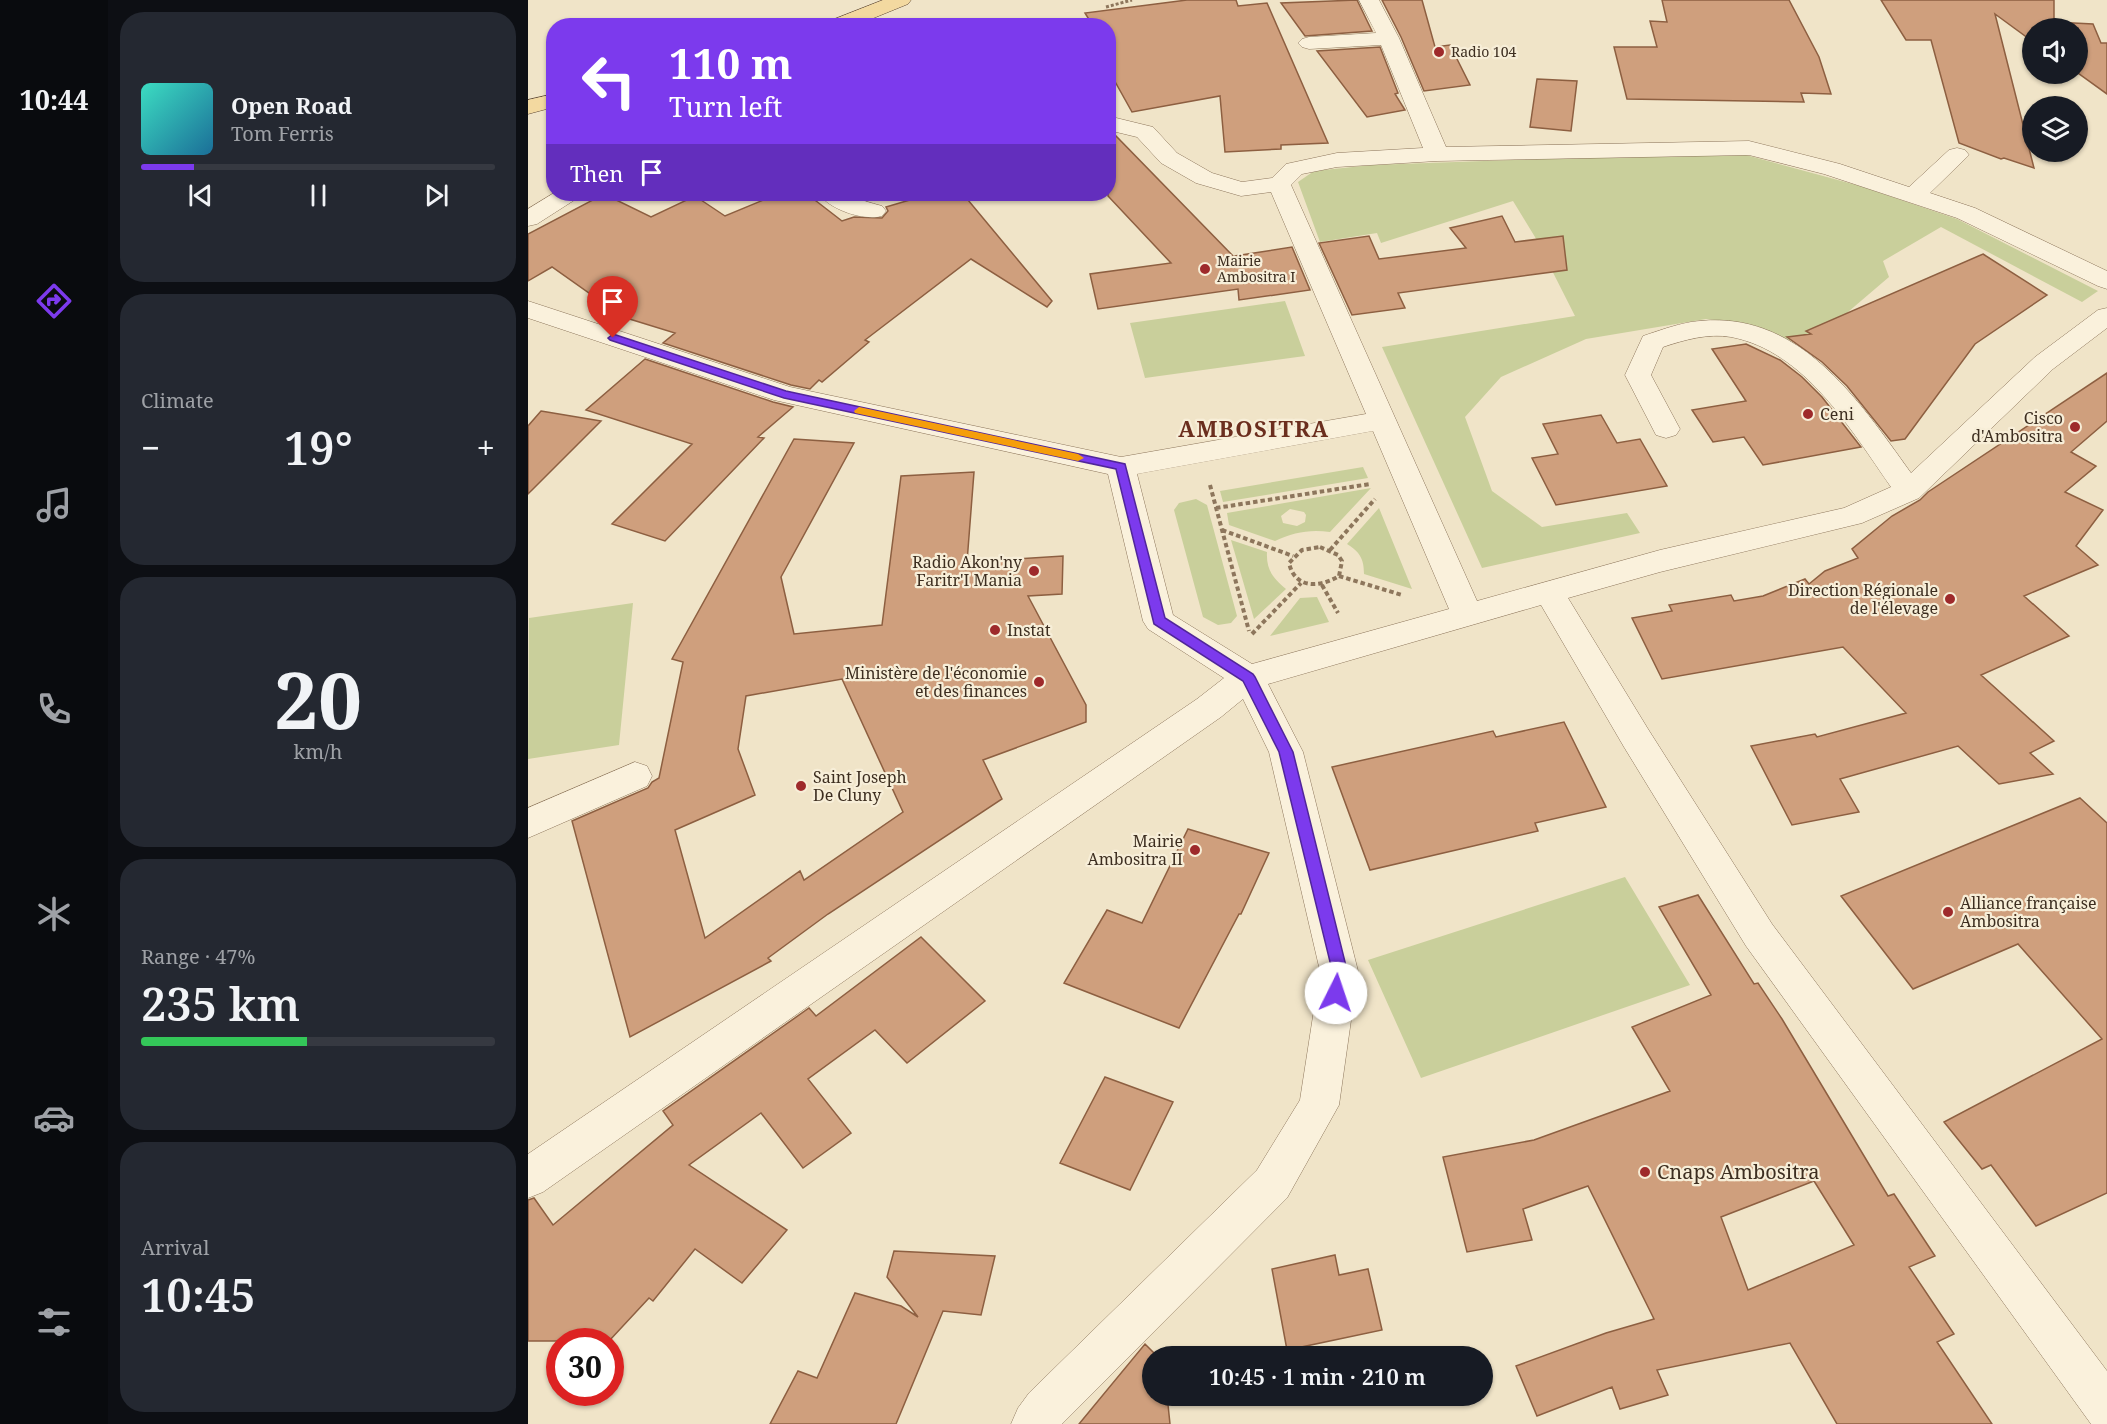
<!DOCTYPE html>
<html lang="en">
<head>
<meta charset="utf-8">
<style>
	body { margin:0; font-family:"Noto Serif",serif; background:#242831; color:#f1f3f6; height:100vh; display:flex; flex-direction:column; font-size:22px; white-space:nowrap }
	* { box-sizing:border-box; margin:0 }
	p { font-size:20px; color:#9ea1a6 }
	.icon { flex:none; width:33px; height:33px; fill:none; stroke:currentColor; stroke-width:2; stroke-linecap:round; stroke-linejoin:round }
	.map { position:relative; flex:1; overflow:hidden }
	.sheet { display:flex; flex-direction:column; gap:12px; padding:12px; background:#0d0f14; width:420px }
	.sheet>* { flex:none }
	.top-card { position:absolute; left:18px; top:18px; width:570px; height:183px; border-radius:24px; box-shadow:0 2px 4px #0004; background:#7c3aed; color:#fff; overflow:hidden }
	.tools { position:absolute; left:1494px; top:18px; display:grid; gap:12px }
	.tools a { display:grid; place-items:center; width:66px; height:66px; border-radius:50%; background:#171b24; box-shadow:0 2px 4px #0004; font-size:30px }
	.speed { position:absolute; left:18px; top:1328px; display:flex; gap:12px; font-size:30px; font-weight:700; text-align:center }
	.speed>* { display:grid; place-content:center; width:78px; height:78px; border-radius:50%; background:#171b24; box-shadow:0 2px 4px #0004; line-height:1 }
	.speed .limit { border:9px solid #d22; background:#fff; color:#111 }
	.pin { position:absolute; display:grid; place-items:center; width:51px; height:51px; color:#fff; margin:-62px -26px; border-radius:50% 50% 50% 0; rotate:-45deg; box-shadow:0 0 6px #0007 }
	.pin .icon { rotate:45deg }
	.me { position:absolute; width:66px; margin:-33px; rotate:4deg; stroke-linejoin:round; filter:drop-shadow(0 0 4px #0008) }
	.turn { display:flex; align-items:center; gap:21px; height:126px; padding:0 24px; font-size:27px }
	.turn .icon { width:78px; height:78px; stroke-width:2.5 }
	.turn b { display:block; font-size:42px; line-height:51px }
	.then { display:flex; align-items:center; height:57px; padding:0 24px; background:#0003; gap:12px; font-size:22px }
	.big { font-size:45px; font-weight:600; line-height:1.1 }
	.sheet .card { flex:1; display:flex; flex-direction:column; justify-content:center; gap:9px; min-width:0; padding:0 21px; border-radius:24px; background:#242831 }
	.sheet .dial { align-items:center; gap:0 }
	.dial b { font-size:78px; line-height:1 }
	.song { display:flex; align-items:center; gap:18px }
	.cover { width:72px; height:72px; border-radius:9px; background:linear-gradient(135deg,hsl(170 70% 55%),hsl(200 70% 35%)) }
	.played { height:6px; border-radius:3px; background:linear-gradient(90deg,#7c3aed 15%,#363941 15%) }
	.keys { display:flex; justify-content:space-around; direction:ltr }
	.heat { display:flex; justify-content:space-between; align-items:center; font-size:33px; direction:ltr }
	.charge { height:9px; border-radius:4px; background:linear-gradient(90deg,#34c759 47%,#363941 0) }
	.trip { position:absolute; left:614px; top:1346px; width:351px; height:60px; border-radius:30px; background:#171b24; box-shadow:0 2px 4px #0004; font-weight:600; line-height:60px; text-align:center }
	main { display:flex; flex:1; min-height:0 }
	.dock { display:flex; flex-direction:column; width:108px; justify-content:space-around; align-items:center; background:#090b0e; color:#9ea1a6 }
	.dock .icon { width:42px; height:42px }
	.dock .active { color:#7c3aed }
	.dock b { font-size:27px; color:#f1f3f6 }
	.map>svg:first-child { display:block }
	.green { fill:#c9cf9b; fill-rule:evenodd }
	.building { fill:#cf9f7d; stroke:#8d5f41; stroke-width:1.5; fill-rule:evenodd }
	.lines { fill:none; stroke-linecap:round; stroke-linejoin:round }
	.minor-casing { stroke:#8d765c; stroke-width:1 }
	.major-casing { stroke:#5b4430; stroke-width:1 }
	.path-far1 { stroke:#8d765c; stroke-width:3; stroke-dasharray:3 2; stroke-linecap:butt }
	.path { stroke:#8d765c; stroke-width:4; stroke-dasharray:4.5 3; stroke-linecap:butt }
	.minor { fill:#faf1dc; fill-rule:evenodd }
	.major { fill:#f3d9a0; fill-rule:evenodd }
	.route { fill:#7c3aed; stroke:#51269a; stroke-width:1.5 }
	.slow { fill:#f59e0b }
	.poi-dot { fill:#9e2a2b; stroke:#f7eed8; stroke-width:2 }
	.labels { text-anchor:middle; stroke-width:4.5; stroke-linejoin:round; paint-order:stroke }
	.far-poi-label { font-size:14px; fill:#3d2e20; stroke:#f7eed8; text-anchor:start }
	.poi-label { font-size:16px; fill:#3d2e20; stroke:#f7eed8; text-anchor:end }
	.near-poi-label { font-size:20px; fill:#3d2e20; stroke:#f7eed8; text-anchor:start }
	.district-label { font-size:22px; font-weight:bold; letter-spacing:1.5px; fill:#6b2e1e; stroke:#f7eed8 }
</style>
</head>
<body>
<main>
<nav class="dock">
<b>10:44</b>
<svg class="icon active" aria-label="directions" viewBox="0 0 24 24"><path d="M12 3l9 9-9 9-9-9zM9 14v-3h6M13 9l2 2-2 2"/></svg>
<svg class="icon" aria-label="music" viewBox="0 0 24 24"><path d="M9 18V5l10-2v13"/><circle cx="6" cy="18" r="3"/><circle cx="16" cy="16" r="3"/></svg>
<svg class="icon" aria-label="phone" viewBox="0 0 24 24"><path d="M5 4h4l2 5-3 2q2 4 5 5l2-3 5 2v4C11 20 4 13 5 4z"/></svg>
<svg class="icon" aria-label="climate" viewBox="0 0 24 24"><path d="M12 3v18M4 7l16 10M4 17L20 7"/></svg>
<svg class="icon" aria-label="car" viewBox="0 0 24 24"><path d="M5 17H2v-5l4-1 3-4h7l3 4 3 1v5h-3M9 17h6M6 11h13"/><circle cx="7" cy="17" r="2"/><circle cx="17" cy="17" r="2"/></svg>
<svg class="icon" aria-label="filters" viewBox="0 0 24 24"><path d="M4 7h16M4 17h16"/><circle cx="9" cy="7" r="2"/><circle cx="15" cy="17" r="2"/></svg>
</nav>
<section class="sheet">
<div class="card">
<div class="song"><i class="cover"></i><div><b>Open Road</b><p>Tom Ferris</p></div></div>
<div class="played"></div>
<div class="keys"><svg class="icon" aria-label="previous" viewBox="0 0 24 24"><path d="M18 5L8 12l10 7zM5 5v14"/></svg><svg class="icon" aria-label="pause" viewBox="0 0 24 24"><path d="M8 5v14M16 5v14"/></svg><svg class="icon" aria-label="next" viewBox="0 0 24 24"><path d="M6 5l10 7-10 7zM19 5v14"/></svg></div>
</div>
<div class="card"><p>Climate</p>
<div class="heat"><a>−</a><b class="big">19°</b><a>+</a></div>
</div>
<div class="card dial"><b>20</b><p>km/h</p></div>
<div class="card"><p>Range · 47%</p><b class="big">235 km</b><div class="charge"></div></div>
<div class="card"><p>Arrival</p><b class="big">10:45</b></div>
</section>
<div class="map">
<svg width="1579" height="1424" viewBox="0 0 1579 1424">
	<rect width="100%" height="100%" fill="#f0e4c8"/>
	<!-- green -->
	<path class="green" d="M 1218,155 L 1332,186 L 1429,219 L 1570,291 L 1554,302 L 1413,227 L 1355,261 L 1361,277 L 1279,347 L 1219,324 L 1178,319 L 1058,339 L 973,377 L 937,417 L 964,491 L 1014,527 L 1099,513 L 1112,533 L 954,568 L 854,347 L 1047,316 L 1007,237 L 985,201 L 853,243 L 849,233 L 792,242 L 770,182 L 786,171 L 844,165 L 1071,157 Z
		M 757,301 L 777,356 L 617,378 L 602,323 Z
		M 835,467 L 840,478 L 695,502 L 692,491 Z
		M 843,488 L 802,532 C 783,529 765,532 747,541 L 701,525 L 699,513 ZM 762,509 L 776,512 L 778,515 L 777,522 L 769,526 L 755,523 L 753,516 Z
		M 668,499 L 679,505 L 709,616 L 703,623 L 690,625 L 675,617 L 646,510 L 651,503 Z
		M 851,508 L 884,589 L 836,574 C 836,559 832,552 819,544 Z
		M 703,540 L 739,552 C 738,570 745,578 758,589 L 726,619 Z
		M 789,597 L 801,622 L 742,636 L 772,598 Z
		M 105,603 L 91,745 L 0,759 L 1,618 Z
		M 1097,877 L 1162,985 L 893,1078 L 840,960 Z"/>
	<!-- building -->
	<path class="building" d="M 659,0 L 708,0 L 710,6 L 739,3 L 800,143 L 753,145 L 753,149 L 697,152 L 692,96 L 604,112 L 580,69 L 580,26 L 565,26 L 557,13 Z
		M 829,0 L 844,31 L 777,36 L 753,3 Z
		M 854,0 L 894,0 L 907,47 L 922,45 L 942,85 L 896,91 L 873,37 Z
		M 1134,0 L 1261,0 L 1291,57 L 1303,94 L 1273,93 L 1276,102 L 1099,99 L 1086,47 L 1129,47 L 1122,21 L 1139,22 Z
		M 1353,0 L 1526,0 L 1526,22 L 1565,24 L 1573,43 L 1579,43 L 1579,94 L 1550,73 L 1550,28 L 1504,28 L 1504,41 L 1467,14 L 1506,168 L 1476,158 L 1473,159 L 1431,143 L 1403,40 L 1378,40 Z
		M 852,47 L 870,93 L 867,94 L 877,110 L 839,117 L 789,51 Z
		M 1009,79 L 1049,81 L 1043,131 L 1002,127 Z
		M 580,132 L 586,134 L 707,258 L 707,256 L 764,247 L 782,290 L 711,300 L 710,289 L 570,309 L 562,274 L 643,263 L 580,196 Z
		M 76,194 L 123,217 L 167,196 L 197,216 L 250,194 L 279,194 L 314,221 L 326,217 L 354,218 L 360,211 L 358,207 L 402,194 L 435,194 L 524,301 L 519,307 L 443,259 L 337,340 L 341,342 L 294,382 L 291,380 L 282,389 L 263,385 L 135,343 L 147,333 L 95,317 L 24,267 L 0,281 L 0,234 Z
		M 974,216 L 987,242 L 1035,236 L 1039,270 L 870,293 L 877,308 L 824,315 L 791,243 L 841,236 L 851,259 L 938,248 L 922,228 Z
		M 1455,254 L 1519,295 L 1447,344 L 1377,439 L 1363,441 L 1319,386 L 1294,362 L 1259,337 L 1283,334 L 1278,331 Z
		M 1218,344 L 1252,360 L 1274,377 L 1294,397 L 1333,447 L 1235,465 L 1216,437 L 1185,442 L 1164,410 L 1218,401 L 1184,349 Z
		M 117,359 L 245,402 L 265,407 L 230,437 L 236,438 L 137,541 L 84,524 L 164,444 L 58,410 Z
		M 1579,373 L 1579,421 L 1543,452 L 1568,466 L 1537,492 L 1575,510 L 1548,546 L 1570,565 L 1496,596 L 1541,636 L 1453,675 L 1526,741 L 1502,753 L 1525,774 L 1471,784 L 1430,746 L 1312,779 L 1331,812 L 1264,825 L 1223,746 L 1287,734 L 1289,737 L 1378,713 L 1315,647 L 1134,679 L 1104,618 L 1144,611 L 1141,605 L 1203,595 L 1206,601 L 1235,596 L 1277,579 L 1281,584 L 1297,571 L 1330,558 L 1324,549 L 1364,516 L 1392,500 L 1400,492 Z
		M 13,411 L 73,421 L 0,494 L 0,426 Z
		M 1073,415 L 1089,443 L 1112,439 L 1139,486 L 1028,505 L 1004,458 L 1030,454 L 1015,424 Z
		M 266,439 L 326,443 L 253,577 L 266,634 L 354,625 L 373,476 L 446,472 L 439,562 L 535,556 L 534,594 L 500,596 L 558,705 L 558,722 L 455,760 L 474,799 L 300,914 L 240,958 L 243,961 L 102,1037 L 44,821 L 120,788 L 124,782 L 131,778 L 155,662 L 144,659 ZM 314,679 L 375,812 L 276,880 L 272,871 L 177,938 L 147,830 L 227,795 L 210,749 L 218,696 Z
		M 1036,722 L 1078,807 L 1007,823 L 1010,831 L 842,870 L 804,767 L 965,731 L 968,737 Z
		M 1552,798 L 1579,823 L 1579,1193 L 1508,1226 L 1463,1165 L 1454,1169 L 1416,1122 L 1574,1039 L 1490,944 L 1385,989 L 1313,896 Z
		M 660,829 L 741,853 L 713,914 L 711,914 L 651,1028 L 536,983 L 579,910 L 614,923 Z
		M 1170,895 L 1226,984 L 1230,983 L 1254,1019 L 1360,1196 L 1366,1194 L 1407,1256 L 1381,1267 L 1426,1334 L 1409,1342 L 1464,1424 L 1309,1424 L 1262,1343 L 1129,1370 L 1140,1395 L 1092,1409 L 1084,1387 L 1009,1416 L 988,1366 L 1078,1333 L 1126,1319 L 1060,1186 L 995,1209 L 1004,1240 L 939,1252 L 915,1157 L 1006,1140 L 1142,1091 L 1104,1027 L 1183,995 L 1131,907 ZM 1286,1181 L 1326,1245 L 1220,1290 L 1193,1217 Z
		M 393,937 L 457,1001 L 379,1063 L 347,1030 L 280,1079 L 323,1133 L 275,1168 L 233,1113 L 161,1165 L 259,1230 L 214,1283 L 167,1249 L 125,1301 L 121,1298 L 81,1341 L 0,1341 L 0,1200 L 6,1198 L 25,1225 L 145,1125 L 135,1111 L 281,1008 L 288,1016 Z
		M 577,1077 L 645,1102 L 602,1190 L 532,1163 Z
		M 366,1251 L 467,1256 L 453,1315 L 415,1311 L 368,1424 L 242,1424 L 270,1371 L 289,1378 L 327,1293 L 373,1306 L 390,1317 L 359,1277 Z
		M 807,1255 L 811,1275 L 840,1269 L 854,1330 L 759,1350 L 744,1269 Z
		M 617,1344 L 629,1356 L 624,1356 L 624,1395 L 639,1395 L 642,1424 L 551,1424 Z"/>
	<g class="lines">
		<defs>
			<path id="minor" d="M 831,0 L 851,0 L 871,38 L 918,147 L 1221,141 L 1312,164 L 1381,187 L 1421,150 L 1429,148 L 1437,150 L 1441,155 L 1402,193 L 1447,208 L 1579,271 L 1579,289 L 1570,286 L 1429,218 L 1296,174 L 1221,155 L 909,161 L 809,167 L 774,174 L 763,185 L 949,601 L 1132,550 L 1316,508 L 1363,487 C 1323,430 1277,351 1203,337 C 1180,333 1156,340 1135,347 L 1123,375 L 1152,429 L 1148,435 L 1138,438 L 1128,435 L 1097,375 L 1115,336 C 1130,331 1146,325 1163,322 C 1269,306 1329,398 1383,473 L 1507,357 L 1570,310 L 1579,308 L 1579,328 L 1525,369 L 1391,498 L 1334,523 L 1132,572 L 1040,598 L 1120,729 L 1244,924 L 1579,1371 L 1579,1424 L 1563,1424 L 1218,946 L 1096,747 L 1013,605 L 740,684 L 775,752 L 830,971 L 811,1105 L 759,1198 L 534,1424 L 483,1424 L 490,1408 L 501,1393 L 729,1170 L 772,1100 L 792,971 L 741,752 L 715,699 L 693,717 L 15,1192 L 0,1198 L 0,1154 L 669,699 L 696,678 L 620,629 L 615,621 L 580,474 L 246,400 L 0,318 L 0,301 L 262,387 L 593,457 L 838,414 L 743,192 L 713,196 L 668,183 L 633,163 L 609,137 L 580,130 L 580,116 L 625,127 L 649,153 L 684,173 L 714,182 L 744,178 L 758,164 L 809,153 L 895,148 L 853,45 L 781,49 L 774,47 L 770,43 L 774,39 L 781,37 L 848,33 ZM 845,431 L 921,609 L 724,664 L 645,615 L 609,474 Z
				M 26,193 L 52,194 L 48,199 L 9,224 L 0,226 L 0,209 Z
				M 291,194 C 315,192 331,200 354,206 L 358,211 L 354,216 C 336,221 302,210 291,194 Z
				M 107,762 L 119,766 L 124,776 L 119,786 L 0,838 L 0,808 Z"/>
			<path id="major" d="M 355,0 L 383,0 L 380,4 L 326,26 L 296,26 L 299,22 Z
				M 26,94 L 26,107 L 0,114 L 0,100 Z"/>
		</defs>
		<!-- minor casing -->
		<use href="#minor" class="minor-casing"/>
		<!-- major casing -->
		<use href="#major" class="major-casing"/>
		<!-- path-far1 -->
		<path class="path-far1" d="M 578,7 L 604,0"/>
		<!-- path -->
		<path class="path" d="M 682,485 L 721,631
			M 688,508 L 842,484
			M 694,530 L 765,556
			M 792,547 L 810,555 L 814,561 L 811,576 C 791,588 767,589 761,563 L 774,550 Z
			M 802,550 L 847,499
			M 811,576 L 874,595
			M 794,585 L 810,613
			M 724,634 L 773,583"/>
		<!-- minor -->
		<use href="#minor" class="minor"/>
		<!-- major -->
		<use href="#major" class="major"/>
	</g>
	<!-- route -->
	<path class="route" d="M 85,334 L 258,391 L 597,464 L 637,618 L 725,674 L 727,677 L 765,752 L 819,970 L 813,998 L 808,1000 L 802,998 L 800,993 L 804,970 L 751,752 L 715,681 L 626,624 L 588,469 L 256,398 L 82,340 L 80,338 Z"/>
	<!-- slow -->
	<path class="slow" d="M 331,407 L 550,454 L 556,458 L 550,461 L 327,413 L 326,411 Z"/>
	<!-- markers -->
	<g class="poi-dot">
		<circle cx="911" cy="52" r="6"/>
		<circle cx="677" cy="269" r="6"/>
		<circle cx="1280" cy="414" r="6"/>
		<circle cx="1547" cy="427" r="6"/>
		<circle cx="506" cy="571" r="6"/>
		<circle cx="1422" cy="599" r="6"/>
		<circle cx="467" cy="630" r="6"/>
		<circle cx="511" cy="682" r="6"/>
		<circle cx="273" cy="786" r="6"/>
		<circle cx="667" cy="850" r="6"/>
		<circle cx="1420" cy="912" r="6"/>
		<circle cx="1117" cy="1172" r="6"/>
	</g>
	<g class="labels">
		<!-- far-poi labels -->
		<g class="far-poi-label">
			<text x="923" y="57">Radio 104</text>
			<text x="689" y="266">Mairie<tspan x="689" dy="16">Ambositra I</tspan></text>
		</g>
		<!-- poi labels -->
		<g class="poi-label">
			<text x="1292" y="420" text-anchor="start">Ceni</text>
			<text x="1535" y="424">Cisco<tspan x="1535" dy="18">d'Ambositra</tspan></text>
			<text x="494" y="568">Radio Akon'ny<tspan x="494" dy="18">Faritr'I Mania</tspan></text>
			<text x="1410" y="596">Direction Régionale<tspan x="1410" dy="18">de l'élevage</tspan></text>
			<text x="479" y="636" text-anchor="start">Instat</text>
			<text x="499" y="679">Ministère de l'économie<tspan x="499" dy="18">et des finances</tspan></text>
			<text x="285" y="783" text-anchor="start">Saint Joseph<tspan x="285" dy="18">De Cluny</tspan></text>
			<text x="655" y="847">Mairie<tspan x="655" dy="18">Ambositra II</tspan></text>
			<text x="1432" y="909" text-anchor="start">Alliance française<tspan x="1432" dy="18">Ambositra</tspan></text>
		</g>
		<!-- near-poi labels -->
		<g class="near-poi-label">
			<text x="1129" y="1179">Cnaps Ambositra</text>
		</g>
		<!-- district labels -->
		<g class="district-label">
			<text x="726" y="437">AMBOSITRA</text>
		</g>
	</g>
</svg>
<div class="tools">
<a><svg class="icon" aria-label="sound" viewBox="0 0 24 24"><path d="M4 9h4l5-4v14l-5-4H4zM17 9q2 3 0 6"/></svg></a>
<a><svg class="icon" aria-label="layers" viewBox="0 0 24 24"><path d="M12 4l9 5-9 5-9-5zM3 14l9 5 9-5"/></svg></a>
</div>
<div class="speed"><div class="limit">30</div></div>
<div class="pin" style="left:85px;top:338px;background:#d93025"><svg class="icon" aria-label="arrive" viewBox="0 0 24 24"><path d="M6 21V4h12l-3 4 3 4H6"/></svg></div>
<svg class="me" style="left:808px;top:993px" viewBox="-20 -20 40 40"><circle r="19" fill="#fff"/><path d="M0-13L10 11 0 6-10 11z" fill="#7c3aed"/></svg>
<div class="trip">10:45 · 1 min · 210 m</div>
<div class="top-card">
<div class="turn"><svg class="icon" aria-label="left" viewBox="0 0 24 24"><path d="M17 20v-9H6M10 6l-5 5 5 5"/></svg><div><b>110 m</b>Turn left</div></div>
<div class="then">Then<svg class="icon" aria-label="arrive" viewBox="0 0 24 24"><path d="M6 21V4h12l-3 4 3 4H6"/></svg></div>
</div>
</div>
</main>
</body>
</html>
